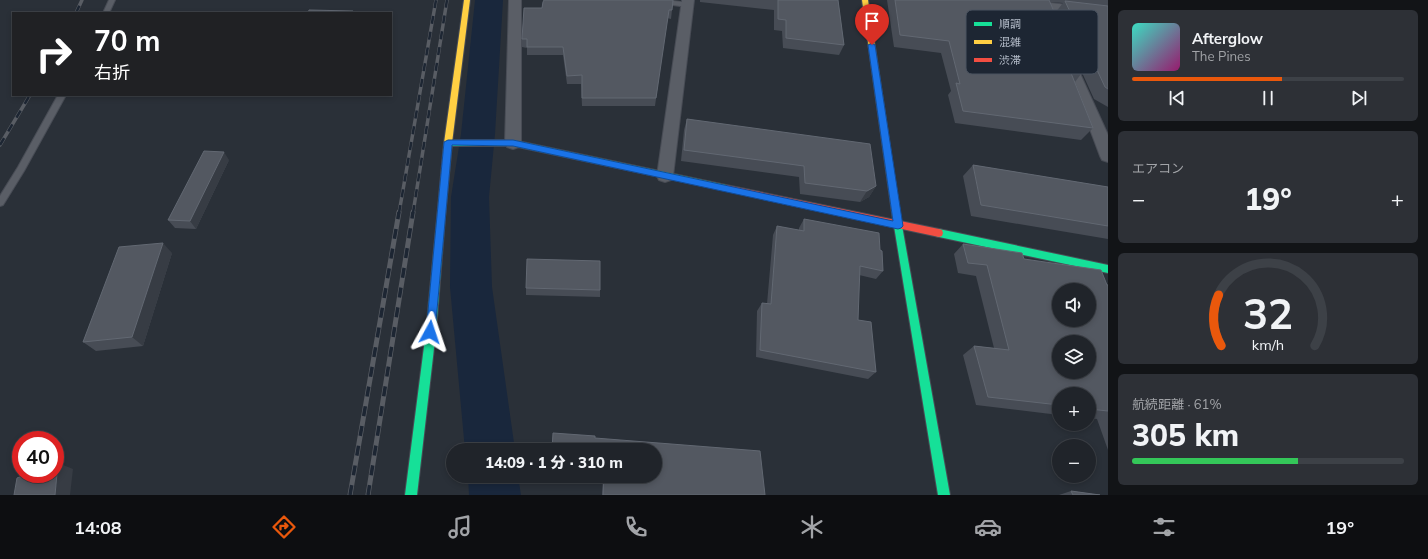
<!DOCTYPE html>
<html lang="ja">
<head>
<meta charset="utf-8">
<style>
	body { margin:0; font-family:Mulish,"Noto Sans JP",sans-serif; background:#2d3036; color:#f1f3f6; height:100vh; display:flex; flex-direction:column; font-size:15px; white-space:nowrap }
	* { box-sizing:border-box; margin:0 }
	p { font-size:13px; color:#a2a4a8 }
	.icon { flex:none; width:22px; height:22px; fill:none; stroke:currentColor; stroke-width:2; stroke-linecap:round; stroke-linejoin:round }
	.map { position:relative; flex:1; overflow:hidden }
	.side { display:flex; flex-direction:column; gap:10px; padding:10px; background:#121417; width:320px }
	.side>* { flex:none }
	.hud { position:absolute; left:12px; top:12px; width:380px; height:84px; border-radius:0px; box-shadow:0 2px 6px #0003,0 0 0 1px #3d4147; background:#202124; color:#fff; overflow:hidden }
	.tools { position:absolute; left:1052px; top:283px; display:grid; gap:8px }
	.tools a { display:grid; place-items:center; width:44px; height:44px; border-radius:50%; background:#20242a; box-shadow:0 2px 6px #0003,0 0 0 1px #3d4147; font-size:20px }
	.speed { position:absolute; left:12px; top:431px; display:flex; gap:8px; font-size:20px; font-weight:700; text-align:center }
	.speed>* { display:grid; place-content:center; width:52px; height:52px; border-radius:50%; background:#20242a; box-shadow:0 2px 6px #0003,0 0 0 1px #3d4147; line-height:1 }
	.speed .limit { border:6px solid #d22; background:#fff; color:#111 }
	.pin { position:absolute; display:grid; place-items:center; width:34px; height:34px; color:#fff; margin:-41px -17px; border-radius:50% 50% 50% 0; rotate:-45deg; box-shadow:0 0 4px #0007 }
	.pin .icon { rotate:45deg }
	.me { position:absolute; width:44px; margin:-22px; rotate:5deg; stroke-linejoin:round; filter:drop-shadow(0 0 3px #0008) }
	.turn { display:flex; align-items:center; gap:14px; height:84px; padding:0 16px; font-size:18px }
	.turn .icon { width:52px; height:52px; stroke-width:2.5 }
	.turn b { display:block; font-size:28px; line-height:34px }
	.big { font-size:30px; font-weight:800; line-height:1.1 }
	.side .card { flex:1; display:flex; flex-direction:column; justify-content:center; gap:6px; min-width:0; padding:0 14px; border-radius:6px; background:#2d3036 }
	.side .dial { align-items:center; gap:0 }
	.dial svg { height:104px; overflow:visible; fill:none; stroke:#3d4147; stroke-width:7; stroke-linecap:round; text-anchor:middle }
	.dial text { fill:#f1f3f6; stroke:none }
	.song { display:flex; align-items:center; gap:12px }
	.cover { width:48px; height:48px; border-radius:6px; background:linear-gradient(135deg,hsl(170 70% 55%),hsl(320 70% 35%)) }
	.played { height:4px; border-radius:2px; background:linear-gradient(90deg,#ea580c 55%,#3d4147 55%) }
	.keys { display:flex; justify-content:space-around; direction:ltr }
	.heat { display:flex; justify-content:space-between; align-items:center; font-size:22px; direction:ltr }
	.charge { height:6px; border-radius:3px; background:linear-gradient(90deg,#34c759 61%,#3d4147 0) }
	.trip { position:absolute; left:446px; top:443px; width:216px; height:40px; border-radius:20px; background:#20242a; box-shadow:0 2px 6px #0003,0 0 0 1px #3d4147; font-weight:800; line-height:40px; text-align:center }
	.dock { display:flex; height:64px; justify-content:space-around; align-items:center; background:#0d0e11; color:#a2a4a8 }
	.dock .icon { width:28px; height:28px }
	.dock .current { color:#ea580c }
	.dock b { font-size:18px; color:#f1f3f6 }
	main { display:flex; flex:1; min-height:0 }
	.map>svg:first-child { display:block }
	.lines { fill:none; stroke-linecap:round; stroke-linejoin:round }
	.river { fill:#19273c; fill-rule:evenodd }
	.lane-casing { stroke:#484c55; stroke-width:2 }
	.street-casing { stroke:#484c55; stroke-width:2 }
	.fast-casing { stroke:#484c55; stroke-width:2 }
	.slow-casing { stroke:#484c55; stroke-width:2 }
	.jam-casing { stroke:#484c55; stroke-width:2 }
	.lane { fill:#5a5e66; fill-rule:evenodd }
	.street { fill:#5a5e66; fill-rule:evenodd }
	.fast { fill:#16e098; fill-rule:evenodd }
	.slow { fill:#ffcf43; fill-rule:evenodd }
	.jam { fill:#f24e42; fill-rule:evenodd }
	.rail-far1-casing { stroke:#595d64; stroke-width:3.5 }
	.rail-casing { stroke:#595d64; stroke-width:5 }
	.rail-far1 { stroke:#1d2633; stroke-width:2.5; stroke-dasharray:8; stroke-linecap:butt }
	.rail { stroke:#1d2633; stroke-width:3.5; stroke-dasharray:10; stroke-linecap:butt }
	.wall { fill:#474c55 }
	.shaded-wall { fill:#373c44 }
	.building { fill:#535861; stroke:#626872; fill-rule:evenodd }
	.route { fill:#1a73e8; stroke:#114b97 }
	.key { fill:#1d2633; stroke:#4a5360; stroke-width:1 }
	.key-label { font-size:11px; fill:#b4bcc9 }
</style>
</head>
<body>
<main>
<div class="map">
<svg width="1108" height="495" viewBox="0 0 1108 495">
	<rect width="100%" height="100%" fill="#2a3038"/>
	<g class="lines">
		<!-- river -->
		<path class="river" d="M 475,0 L 503,0 L 495,134 L 489,197 L 492,287 L 515,450 L 465,450 L 450,287 L 451,197 L 461,134 Z
			M 468,476 L 518,476 L 521,495 L 469,495 Z"/>
		<defs>
			<path id="lane" d="M 109,0 L 115,0 L 109,13 L 103,13 Z
				M 649,0 C 660,0 682,0 690,5 L 687,7 L 652,2 Z
				M 58,95 L 66,95 L 24,171 L 3,205 L 0,206 L 0,196 L 18,167 Z"/>
			<path id="street" d="M 509,0 L 521,0 L 521,143 L 519,147 L 513,149 L 507,147 L 505,143 Z
				M 682,0 L 694,0 L 673,176 L 671,180 L 665,182 L 659,180 L 657,176 Z
				M 1043,2 L 1108,10 L 1108,18 L 1038,9 L 1036,6 L 1038,3 Z
				M 1066,53 L 1071,55 L 1073,58 L 1108,135 L 1108,162 L 1102,160 L 1100,156 L 1085,116 L 1059,58 L 1061,55 Z"/>
			<path id="fast" d="M 448,140 L 513,140 L 726,185 L 730,188 L 726,191 L 513,146 L 448,146 L 444,143 Z
				M 441,215 L 445,218 L 436,331 L 417,495 L 405,495 L 426,331 L 437,218 Z
				M 897,217 L 901,220 L 950,495 L 938,495 L 893,220 Z
				M 939,229 L 1108,265 L 1108,273 L 939,237 L 936,236 L 935,233 L 936,230 Z"/>
			<path id="slow" d="M 464,0 L 470,0 L 452,143 L 445,218 L 441,221 L 437,218 L 444,143 Z
				M 862,0 L 868,0 L 901,220 L 897,223 L 893,220 Z"/>
			<path id="jam" d="M 726,185 L 939,229 L 942,230 L 943,233 L 942,236 L 939,237 L 726,191 L 722,188 Z"/>
		</defs>
		<!-- lane casing -->
		<use href="#lane" class="lane-casing"/>
		<!-- street casing -->
		<use href="#street" class="street-casing"/>
		<!-- fast casing -->
		<use href="#fast" class="fast-casing"/>
		<!-- slow casing -->
		<use href="#slow" class="slow-casing"/>
		<!-- jam casing -->
		<use href="#jam" class="jam-casing"/>
		<!-- lane -->
		<use href="#lane" class="lane"/>
		<!-- street -->
		<use href="#street" class="street"/>
		<!-- fast -->
		<use href="#fast" class="fast"/>
		<!-- slow -->
		<use href="#slow" class="slow"/>
		<!-- jam -->
		<use href="#jam" class="jam"/>
		<defs>
			<path id="rail-far1" d="M 76,13 L 82,0
				M 0,145 L 30,95
				M 399,213 L 436,0
				M 413,213 L 447,0"/>
			<path id="rail" d="M 350,495 L 399,212
				M 368,495 L 413,212"/>
		</defs>
		<!-- rail-far1 casing -->
		<use href="#rail-far1" class="rail-far1-casing"/>
		<!-- rail casing -->
		<use href="#rail" class="rail-casing"/>
		<!-- rail-far1 -->
		<use href="#rail-far1" class="rail-far1"/>
		<!-- rail -->
		<use href="#rail" class="rail"/>
	</g>
	<!-- wall -->
	<path class="wall" d="M 700,0 L 838,0 L 844,45 L 839,55 L 783,48 L 782,31 L 774,30 L 774,10 L 700,2 Z
		M 887,0 L 1108,0 L 1108,107 L 1094,99 L 1055,13 L 1063,3 L 1050,2 L 1049,0 L 1081,74 L 1075,82 L 1093,128 L 1081,140 L 955,123 L 948,95 L 951,91 L 941,53 L 894,47 Z
		M 543,2 L 672,10 L 671,19 L 667,18 L 655,106 L 582,106 L 581,84 L 567,84 L 563,55 L 527,55 L 527,48 L 522,47 L 522,39 L 542,8 Z
		M 687,119 L 876,186 L 869,197 L 860,202 L 800,194 L 799,177 L 681,161 L 684,130 Z
		M 229,160 L 196,229 L 175,228 L 168,220 Z
		M 973,165 L 1108,187 L 1108,239 L 971,216 L 963,176 Z
		M 804,219 L 880,250 L 883,271 L 876,279 L 859,275 L 858,320 L 876,372 L 868,379 L 756,357 L 757,311 L 762,303 L 767,304 L 773,235 L 777,226 L 799,231 L 799,228 Z
		M 963,244 L 1024,259 L 1108,285 L 1108,450 L 1097,419 L 1089,418 L 1089,394 L 1059,394 L 1059,415 L 976,405 L 963,355 L 974,346 L 994,348 L 976,276 L 958,273 L 954,254 Z
		M 172,253 L 143,346 L 96,351 L 83,342 Z
		M 526,288 L 600,290 L 600,297 L 526,295 Z
		M 595,438 L 765,495 L 602,495 L 603,476 L 655,476 Z
		M 1071,491 L 1100,495 L 1059,495 Z"/>
	<!-- shaded-wall -->
	<path class="shaded-wall" d="M 224,152 L 229,160 L 196,229 L 190,221 Z
		M 876,186 L 869,197 L 860,202 L 867,191 Z
		M 163,243 L 172,253 L 143,346 L 132,337 Z
		M 58,463 L 73,469 L 70,495 L 55,495 Z"/>
	<!-- building -->
	<path class="building" d="M 544,0 L 673,0 L 672,10 L 669,10 L 656,98 L 582,98 L 582,75 L 567,76 L 563,47 L 527,47 L 527,39 L 522,39 L 524,8 L 542,8 L 543,2 Z
		M 778,0 L 838,0 L 844,45 L 786,38 L 786,20 L 778,19 Z
		M 895,0 L 1049,0 L 1081,74 L 1069,68 L 1093,128 L 963,111 L 956,83 L 960,84 L 949,41 L 900,35 Z
		M 1065,1 L 1108,6 L 1108,89 L 1105,87 Z
		M 309,10 L 353,11 L 353,13 L 308,13 Z
		M 687,119 L 870,144 L 876,186 L 867,191 L 805,183 L 804,166 L 684,150 Z
		M 204,151 L 224,152 L 190,221 L 168,220 Z
		M 973,165 L 1108,187 L 1108,226 L 981,205 Z
		M 804,219 L 879,233 L 880,250 L 882,251 L 883,271 L 860,266 L 858,320 L 871,322 L 876,372 L 760,350 L 762,303 L 771,304 L 777,226 L 804,231 Z
		M 163,243 L 132,337 L 83,342 L 119,247 Z
		M 963,244 L 1022,253 L 1024,259 L 1101,270 L 1107,285 L 1108,285 L 1108,411 L 1089,409 L 1089,394 L 1059,394 L 1059,405 L 988,397 L 974,346 L 1009,350 L 987,265 L 968,263 ZM 1059,290 L 1089,290 L 1089,320 L 1059,320 ZM 1059,342 L 1089,342 L 1089,372 L 1059,372 Z
		M 527,259 L 600,261 L 600,290 L 526,288 Z
		M 553,433 L 595,436 L 595,438 L 760,451 L 765,495 L 603,495 L 604,476 L 655,476 L 655,450 L 552,450 Z
		M 58,463 L 55,495 L 14,495 L 17,478 L 27,474 L 55,474 L 55,464 Z
		M 1071,491 L 1100,495 L 1073,495 Z"/>
	<!-- route -->
	<path class="route" d="M 872,43 L 875,45 L 903,226 L 901,228 L 898,229 L 513,146 L 452,145 L 435,332 L 434,335 L 430,336 L 427,335 L 426,332 L 444,142 L 448,140 L 513,140 L 893,221 L 868,45 Z"/>
	<!-- legend -->
	<rect x="966" y="10" width="132" height="64" rx="6" class="key"/>
	<rect x="974" y="22" width="18" height="4" fill="#16e098"/>
	<rect x="974" y="40" width="18" height="4" fill="#ffcf43"/>
	<rect x="974" y="58" width="18" height="4" fill="#f24e42"/>
	<g class="key-label">
		<text x="999" y="28">順調</text>
		<text x="999" y="46">混雑</text>
		<text x="999" y="64">渋滞</text>
	</g>
</svg>
<div class="tools">
<a><svg class="icon" aria-label="sound" viewBox="0 0 24 24"><path d="M4 9h4l5-4v14l-5-4H4zM17 9q2 3 0 6"/></svg></a>
<a><svg class="icon" aria-label="layers" viewBox="0 0 24 24"><path d="M12 4l9 5-9 5-9-5zM3 14l9 5 9-5"/></svg></a>
<a>+</a>
<a>−</a>
</div>
<div class="speed"><div class="limit">40</div></div>
<div class="pin" style="left:872px;top:45px;background:#d93025"><svg class="icon" aria-label="arrive" viewBox="0 0 24 24"><path d="M6 21V4h12l-3 4 3 4H6"/></svg></div>
<svg class="me" style="left:430px;top:332px" viewBox="-20 -20 40 40"><path d="M0-17L14 15 0 8-14 15z" fill="#1a73e8" stroke="#fff" stroke-width="4"/></svg>
<div class="trip">14:09 · 1 分 · 310 m</div>
<div class="hud">
<div class="turn"><svg class="icon" aria-label="right" viewBox="0 0 24 24"><path d="M7 20v-9h11M14 6l5 5-5 5"/></svg><div><b>70 m</b>右折</div></div>
</div>
</div>
<section class="side">
<div class="card">
<div class="song"><i class="cover"></i><div><b>Afterglow</b><p>The Pines</p></div></div>
<div class="played"></div>
<div class="keys"><svg class="icon" aria-label="previous" viewBox="0 0 24 24"><path d="M18 5L8 12l10 7zM5 5v14"/></svg><svg class="icon" aria-label="pause" viewBox="0 0 24 24"><path d="M8 5v14M16 5v14"/></svg><svg class="icon" aria-label="next" viewBox="0 0 24 24"><path d="M6 5l10 7-10 7zM19 5v14"/></svg></div>
</div>
<div class="card"><p>エアコン</p>
<div class="heat"><a>−</a><b class="big">19°</b><a>+</a></div>
</div>
<div class="card dial"><svg viewBox="0 0 100 80">
<path d="M14 69A42 42 0 1 1 86 69"/>
<path d="M14 69A42 42 0 0 1 12 30" stroke="#ea580c"/>
<text x="50" y="56" font-size="32" font-weight="700">32</text>
<text x="50" y="72" font-size="11">km/h</text>
</svg></div>
<div class="card"><p>航続距離 · 61%</p><b class="big">305 km</b><div class="charge"></div></div>
</section>
</main>
<nav class="dock">
<b>14:08</b>
<svg class="icon current" aria-label="directions" viewBox="0 0 24 24"><path d="M12 3l9 9-9 9-9-9zM9 14v-3h6M13 9l2 2-2 2"/></svg>
<svg class="icon" aria-label="music" viewBox="0 0 24 24"><path d="M9 18V5l10-2v13"/><circle cx="6" cy="18" r="3"/><circle cx="16" cy="16" r="3"/></svg>
<svg class="icon" aria-label="phone" viewBox="0 0 24 24"><path d="M5 4h4l2 5-3 2q2 4 5 5l2-3 5 2v4C11 20 4 13 5 4z"/></svg>
<svg class="icon" aria-label="climate" viewBox="0 0 24 24"><path d="M12 3v18M4 7l16 10M4 17L20 7"/></svg>
<svg class="icon" aria-label="car" viewBox="0 0 24 24"><path d="M5 17H2v-5l4-1 3-4h7l3 4 3 1v5h-3M9 17h6M6 11h13"/><circle cx="7" cy="17" r="2"/><circle cx="17" cy="17" r="2"/></svg>
<svg class="icon" aria-label="filters" viewBox="0 0 24 24"><path d="M4 7h16M4 17h16"/><circle cx="9" cy="7" r="2"/><circle cx="15" cy="17" r="2"/></svg>
<b>19°</b>
</nav>
</body>
</html>
